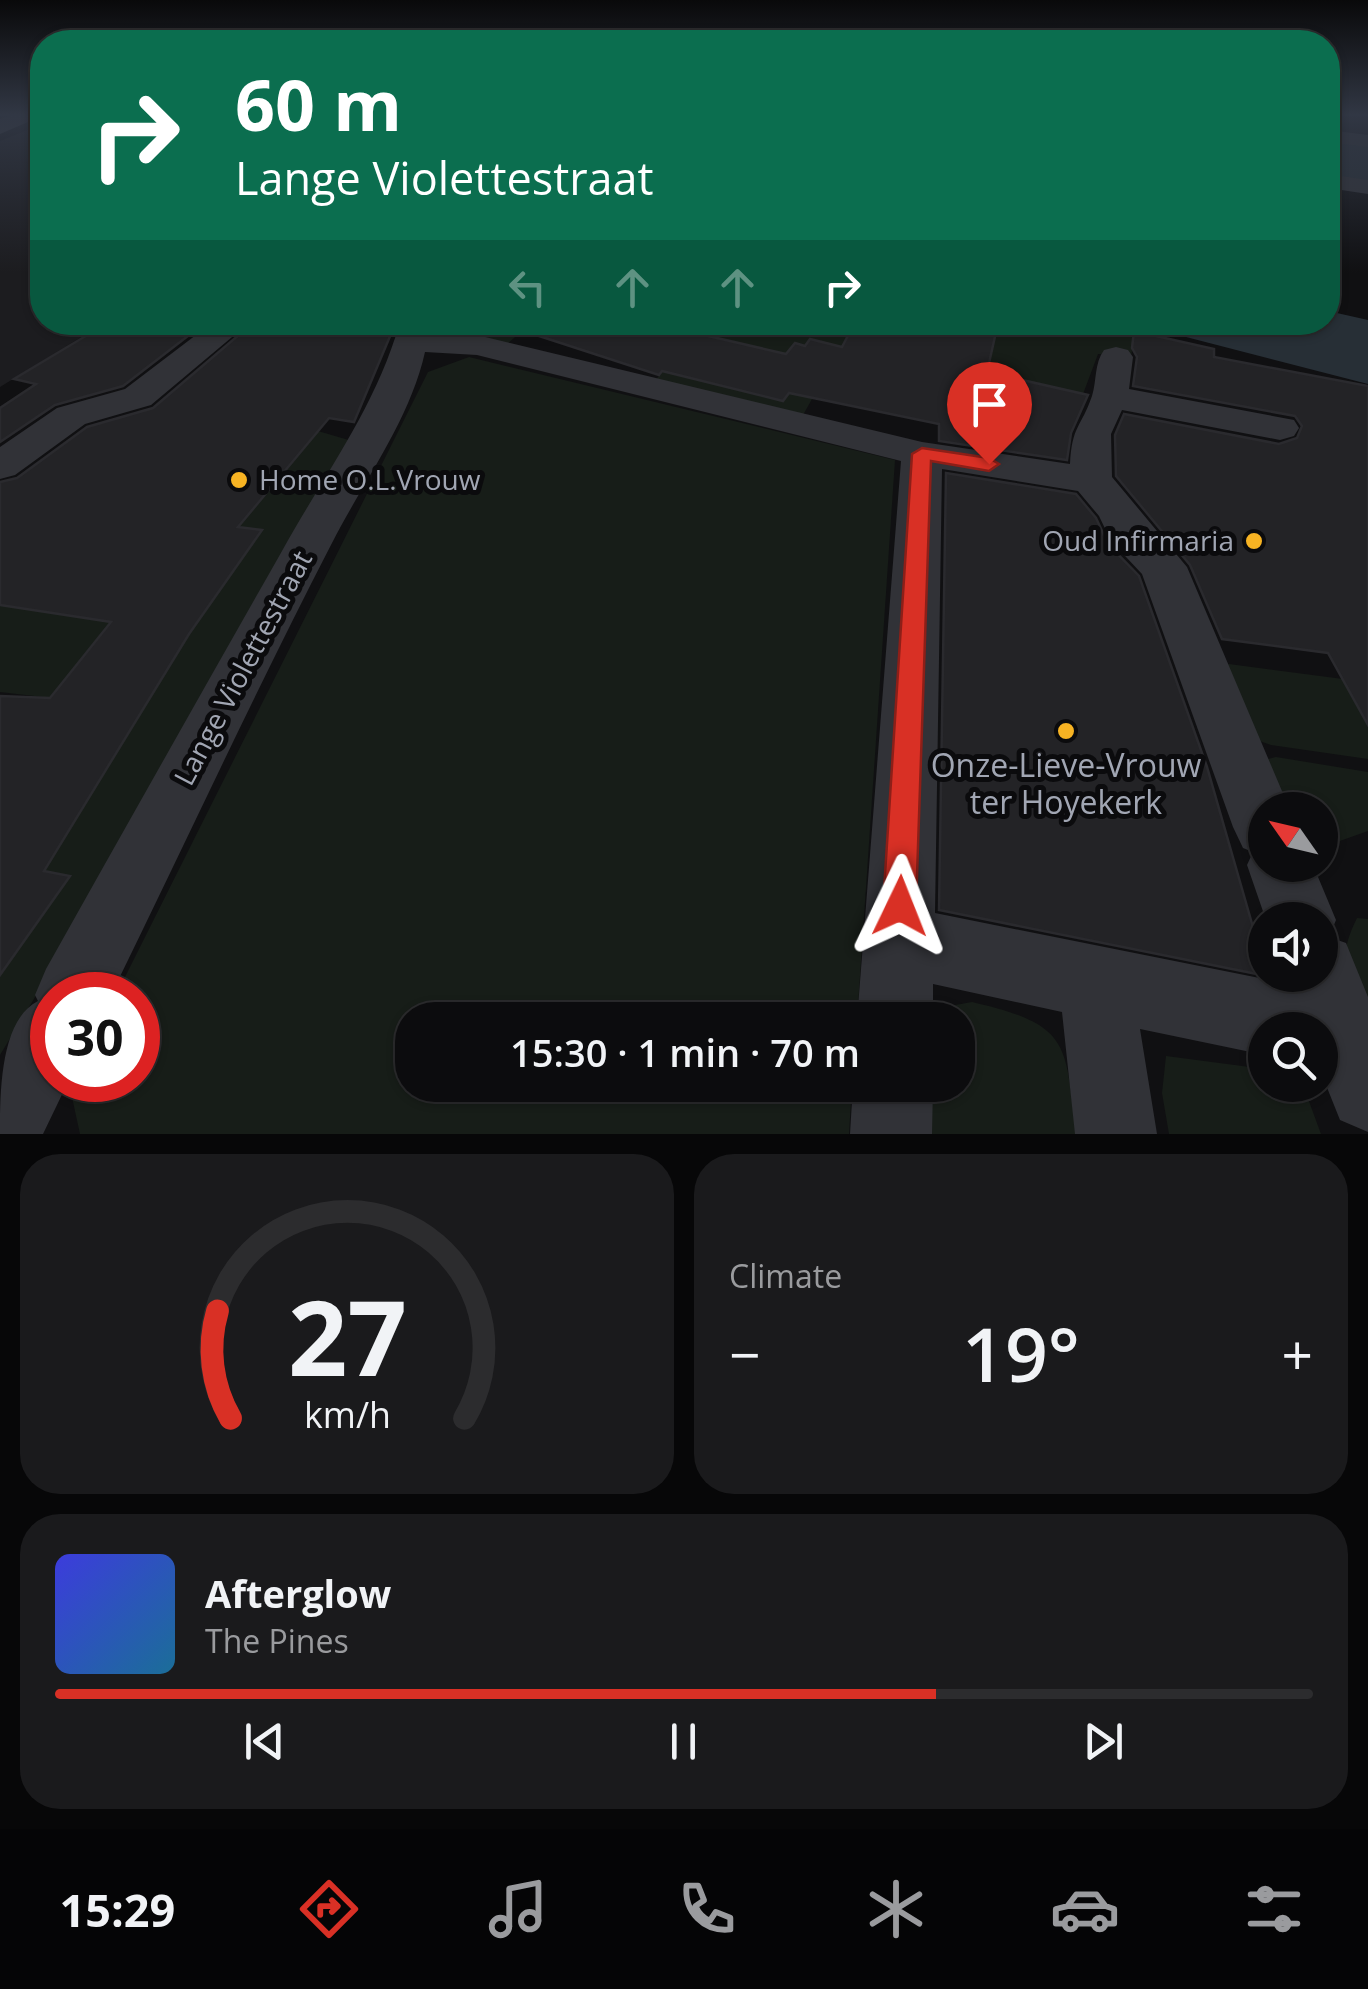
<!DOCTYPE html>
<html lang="en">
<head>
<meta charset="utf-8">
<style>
	body { margin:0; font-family:"Open Sans",sans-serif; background:#1a1a1c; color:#f1f3f6; height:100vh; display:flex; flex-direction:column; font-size:38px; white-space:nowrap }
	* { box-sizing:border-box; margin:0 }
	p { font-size:32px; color:#9a9b9e }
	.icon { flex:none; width:55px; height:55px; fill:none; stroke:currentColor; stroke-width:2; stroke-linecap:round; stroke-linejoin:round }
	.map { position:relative; height:1134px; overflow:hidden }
	.drawer { display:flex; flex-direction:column; gap:20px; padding:20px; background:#070708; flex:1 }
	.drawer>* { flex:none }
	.banner { position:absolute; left:30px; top:30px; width:1310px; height:305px; border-radius:40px; box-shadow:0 2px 8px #0004,0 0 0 2px #2c2c2e; background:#0b6e4f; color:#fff; overflow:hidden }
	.needle { width:65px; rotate:304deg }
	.controls { position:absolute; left:1248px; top:792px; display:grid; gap:20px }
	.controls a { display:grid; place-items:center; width:90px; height:90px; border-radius:50%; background:#0c0c0e; box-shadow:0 2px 8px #0004,0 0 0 2px #2c2c2e; font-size:50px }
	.speed { position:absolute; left:30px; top:972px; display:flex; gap:20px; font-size:50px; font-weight:700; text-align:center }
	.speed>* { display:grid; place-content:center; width:130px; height:130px; border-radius:50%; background:#0c0c0e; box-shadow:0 2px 8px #0004,0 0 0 2px #2c2c2e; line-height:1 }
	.speed .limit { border:15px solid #d22; background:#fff; color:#111 }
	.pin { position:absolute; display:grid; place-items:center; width:85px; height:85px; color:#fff; margin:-102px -42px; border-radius:50% 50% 50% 0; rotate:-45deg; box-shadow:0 0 10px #0007 }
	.pin .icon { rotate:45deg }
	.me { position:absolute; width:110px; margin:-55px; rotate:2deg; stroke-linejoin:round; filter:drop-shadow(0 0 8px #0008) }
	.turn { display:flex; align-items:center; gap:35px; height:210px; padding:0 40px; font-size:45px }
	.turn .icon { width:130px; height:130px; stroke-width:2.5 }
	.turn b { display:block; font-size:70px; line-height:85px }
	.lanes { display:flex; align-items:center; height:95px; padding:0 40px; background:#0003; justify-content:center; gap:50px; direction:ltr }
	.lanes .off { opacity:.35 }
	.big { font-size:75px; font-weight:600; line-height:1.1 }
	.drawer .tile { flex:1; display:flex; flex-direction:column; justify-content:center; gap:15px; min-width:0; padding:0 35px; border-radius:40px; background:#1a1a1c }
	.drawer .dial { align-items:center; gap:0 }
	.dial svg { height:260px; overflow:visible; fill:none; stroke:#2c2c2e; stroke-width:7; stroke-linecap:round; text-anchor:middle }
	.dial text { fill:#f1f3f6; stroke:none }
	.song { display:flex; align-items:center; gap:30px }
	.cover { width:120px; height:120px; border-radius:15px; background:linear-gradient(135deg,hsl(240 70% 55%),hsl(200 70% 35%)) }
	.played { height:10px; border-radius:5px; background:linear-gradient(90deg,#d93025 70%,#2c2c2e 70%) }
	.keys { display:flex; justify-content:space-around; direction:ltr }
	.heat { display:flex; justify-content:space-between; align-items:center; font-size:55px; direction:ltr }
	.drawer .tiles { flex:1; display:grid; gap:20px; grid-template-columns:1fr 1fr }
	.tile:last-child { grid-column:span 2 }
	.trip { position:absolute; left:395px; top:1002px; width:580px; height:100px; border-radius:40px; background:#0c0c0e; box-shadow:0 2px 8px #0004,0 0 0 2px #2c2c2e; font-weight:600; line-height:100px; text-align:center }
	.menu { display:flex; height:160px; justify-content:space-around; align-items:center; background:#050506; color:#9a9b9e }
	.menu .icon { width:70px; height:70px }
	.menu .selected { color:#d93025 }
	.menu b { font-size:45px; color:#f1f3f6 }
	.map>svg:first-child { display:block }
	.built { fill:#1c1c1f }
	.green { fill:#171d18; fill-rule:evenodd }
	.water { fill:#272f36 }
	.building { fill:#232326; stroke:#2a2a2e; stroke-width:2.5 }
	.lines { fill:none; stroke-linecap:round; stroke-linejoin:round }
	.street { fill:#313237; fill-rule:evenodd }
	.secondary { fill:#3f4147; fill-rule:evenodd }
	.route { fill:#d93025; stroke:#8d1f18; stroke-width:2.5 }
	.poi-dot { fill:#f7b323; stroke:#0b0b0d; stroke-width:4 }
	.labels { text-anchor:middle; stroke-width:10; stroke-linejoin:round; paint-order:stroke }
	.poi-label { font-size:28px; fill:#a1a6b3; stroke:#0b0b0d; text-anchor:start }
	.street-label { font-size:28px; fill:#a1a6b3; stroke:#0b0b0d }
	.near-poi-label { font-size:32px; fill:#a1a6b3; stroke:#0b0b0d }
</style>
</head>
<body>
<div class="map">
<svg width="1368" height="1134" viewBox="0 0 1368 1134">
	<rect width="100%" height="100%" fill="#101012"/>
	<!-- built -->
	<path class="built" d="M 42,124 L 42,322 L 104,323 L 0,387 L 0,141 Z"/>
	<!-- green -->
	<path class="green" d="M 438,323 L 531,323 L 505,346 L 430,329 Z
		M 687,323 L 855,323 L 803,415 L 655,381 L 687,339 L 676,335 ZM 828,344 L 783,400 L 780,361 L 805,346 Z
		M 946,323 L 1132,322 L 1137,324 L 1131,356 L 1098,354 L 1083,394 L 962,368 L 993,347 L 996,333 Z
		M 469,357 L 895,460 L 857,1020 L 412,1020 L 412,1085 L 852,1085 L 849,1134 L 80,1134 L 70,1088 L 74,1080 L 138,1080 L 138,995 L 116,995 L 428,372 Z
		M 318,431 L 352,441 L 63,951 L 0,1055 L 0,972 L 70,876 L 44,871 L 189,634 L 261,531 L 238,527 Z
		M 127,601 L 51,698 L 0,692 L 0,605 Z
		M 1229,664 L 1343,679 L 1368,725 L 1368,759 L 1271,745 L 1251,738 L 1222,669 Z
		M 1276,757 L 1368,772 L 1368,831 L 1320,848 L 1320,810 L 1279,810 L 1260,761 Z
		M 1357,918 L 1368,919 L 1368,1020 C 1350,976 1334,964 1357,918 Z
		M 972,1002 C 1071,1025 1065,1042 1076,1134 L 924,1134 L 926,1085 L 958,1085 L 958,1020 L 936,1020 L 950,1006 Z
		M 1166,1056 L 1265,1069 L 1265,1085 L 1303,1085 L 1321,1134 L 1169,1134 L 1162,1093 Z"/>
	<!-- water -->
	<path class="water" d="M 1328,141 L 1368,146 L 1368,182 L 1328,176 Z
		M 1328,311 L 1368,320 L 1368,384 L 1132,323 L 1328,322 Z"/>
	<!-- building -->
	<path class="building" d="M 109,322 L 206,322 L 123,386 L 55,405 L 0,442 L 0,408 L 36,384 L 14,379 Z
		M 254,322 L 396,322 L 354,422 L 329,418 L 238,527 L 262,530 L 189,634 L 44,871 L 70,876 L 0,975 L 0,696 L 50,698 L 111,622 L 0,605 L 0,482 L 17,478 L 87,427 L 153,408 Z
		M 528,322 L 648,322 L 786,354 L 795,343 L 805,346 L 810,339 L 842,347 L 855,322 L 946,322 L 996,332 L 987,372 L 1088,395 L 1071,433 L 1067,460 L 939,441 L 939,424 L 789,393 L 783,401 L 662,371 L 659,375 L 527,332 Z
		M 1134,331 L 1214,349 L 1214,357 L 1368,386 L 1368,725 L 1328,653 L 1222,639 L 1190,565 L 1116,476 L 1115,435 L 1124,414 L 1279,444 L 1297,438 L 1302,426 L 1295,416 L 1133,386 L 1137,357 L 1132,348 Z
		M 946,473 L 1076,494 L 1096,518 L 1108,544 L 1139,576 L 1207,767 L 1267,976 L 939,910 Z"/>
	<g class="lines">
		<!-- street -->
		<path class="street" d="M 1328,130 L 1368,135 L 1368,147 L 1328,142 Z
			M 1328,174 L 1368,180 L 1368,194 L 1328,188 Z
			M 213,322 L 250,322 L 151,405 L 85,424 L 15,475 L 0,479 L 0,447 L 57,408 L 125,389 Z
			M 400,322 L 432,322 L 430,332 L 477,335 L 922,442 L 1070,464 C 1072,425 1081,428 1092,396 C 1097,380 1094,364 1104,350 L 1116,347 L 1128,350 L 1133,357 L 1129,389 L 1294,420 L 1299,428 L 1294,436 L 1280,440 L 1122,410 L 1111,434 L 1112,477 L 1187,567 L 1290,810 L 1265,810 L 1265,865 L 1313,865 L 1336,920 L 1329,937 L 1346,943 L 1368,997 L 1368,1132 L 1340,1120 L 1320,1070 L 1320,1030 L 1265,1030 L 1265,1055 L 1140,1029 L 1157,1134 L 1075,1134 L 1062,1012 L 933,984 L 933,1020 L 857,1020 L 901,461 L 477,355 L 425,352 C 410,420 363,482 332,543 C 255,692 185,844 111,995 L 52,995 L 52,1080 L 69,1080 L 43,1134 L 0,1134 C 0,1093 0,1020 38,1001 L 35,995 L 46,969 C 124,830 203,690 282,551 C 325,473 375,409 400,322 ZM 942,469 L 1078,491 L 1099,516 L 1111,541 L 1142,574 L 1233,827 L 1243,848 L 1253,852 L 1247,865 L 1266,920 L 1320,920 L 1320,975 L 1286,975 L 1289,984 L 935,913 Z
			M 853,1085 L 933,1085 L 932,1134 L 850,1134 Z"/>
		<!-- secondary -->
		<path class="secondary" d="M 12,115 L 42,115 L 42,116 L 0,134 L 0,119 Z"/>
	</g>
	<!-- sky -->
	<linearGradient id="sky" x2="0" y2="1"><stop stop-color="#09090a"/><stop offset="0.42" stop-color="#313744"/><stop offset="1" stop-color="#313744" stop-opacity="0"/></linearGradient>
	<rect width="1368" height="273" fill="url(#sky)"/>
	<!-- route -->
	<path class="route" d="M 922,448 L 989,458 L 999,464 L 989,471 L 931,461 L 916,906 L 911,918 L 900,922 L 888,918 L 883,906 L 912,454 Z"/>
	<!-- markers -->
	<g class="poi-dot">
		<circle cx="239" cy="480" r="10"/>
		<circle cx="1254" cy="541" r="10"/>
		<circle cx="1066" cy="731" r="10"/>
	</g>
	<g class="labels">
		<!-- poi labels -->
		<g class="poi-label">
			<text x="259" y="490">Home O.L.Vrouw</text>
			<text x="1234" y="551" text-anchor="end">Oud Infirmaria</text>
		</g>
		<!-- street labels -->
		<g class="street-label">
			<text transform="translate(243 668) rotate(-62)" y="10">Lange Violettestraat</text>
		</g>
		<!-- near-poi labels -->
		<g class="near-poi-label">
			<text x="1066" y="777">Onze-Lieve-Vrouw<tspan x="1066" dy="37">ter Hoyekerk</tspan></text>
		</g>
	</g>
</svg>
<div class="controls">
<a><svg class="needle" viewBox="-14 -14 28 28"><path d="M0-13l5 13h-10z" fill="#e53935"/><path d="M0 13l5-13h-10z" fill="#9a9b9e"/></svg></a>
<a><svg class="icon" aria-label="sound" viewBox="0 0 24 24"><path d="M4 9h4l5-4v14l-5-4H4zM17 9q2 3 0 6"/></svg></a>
<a><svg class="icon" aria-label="search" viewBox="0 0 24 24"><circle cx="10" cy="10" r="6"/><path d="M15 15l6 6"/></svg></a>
</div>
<div class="speed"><div class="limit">30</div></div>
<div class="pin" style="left:989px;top:464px;background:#d93025"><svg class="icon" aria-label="arrive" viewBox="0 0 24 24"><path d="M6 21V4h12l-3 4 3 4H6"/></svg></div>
<svg class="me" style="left:900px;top:906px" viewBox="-20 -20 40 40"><path d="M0-17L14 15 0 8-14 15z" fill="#d93025" stroke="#fff" stroke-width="4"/></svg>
<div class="trip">15:30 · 1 min · 70 m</div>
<div class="banner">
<div class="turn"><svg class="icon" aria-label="right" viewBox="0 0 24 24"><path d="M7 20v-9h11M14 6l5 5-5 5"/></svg><div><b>60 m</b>Lange Violettestraat</div></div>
<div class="lanes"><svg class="icon off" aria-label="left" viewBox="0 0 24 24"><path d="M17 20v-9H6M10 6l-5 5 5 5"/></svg><svg class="icon off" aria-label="ahead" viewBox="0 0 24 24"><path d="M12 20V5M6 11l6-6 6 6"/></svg><svg class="icon off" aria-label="ahead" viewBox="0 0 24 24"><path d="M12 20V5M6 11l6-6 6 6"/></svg><svg class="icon" aria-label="right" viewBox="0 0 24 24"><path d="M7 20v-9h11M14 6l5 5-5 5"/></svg></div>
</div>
</div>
<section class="drawer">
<div class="tiles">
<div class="tile dial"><svg viewBox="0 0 100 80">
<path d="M14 69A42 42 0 1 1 86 69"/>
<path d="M14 69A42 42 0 0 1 10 36" stroke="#d93025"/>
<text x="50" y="56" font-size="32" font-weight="700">27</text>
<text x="50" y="72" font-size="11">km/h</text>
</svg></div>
<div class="tile"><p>Climate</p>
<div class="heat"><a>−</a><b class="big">19°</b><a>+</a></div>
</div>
<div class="tile">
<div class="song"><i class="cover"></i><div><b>Afterglow</b><p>The Pines</p></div></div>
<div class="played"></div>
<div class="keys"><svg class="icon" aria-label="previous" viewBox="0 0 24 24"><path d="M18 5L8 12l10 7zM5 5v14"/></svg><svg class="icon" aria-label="pause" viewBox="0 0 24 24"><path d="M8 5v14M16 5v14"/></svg><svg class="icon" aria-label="next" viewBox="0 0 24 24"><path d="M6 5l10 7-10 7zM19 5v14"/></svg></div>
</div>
</div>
</section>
<nav class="menu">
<b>15:29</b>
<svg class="icon selected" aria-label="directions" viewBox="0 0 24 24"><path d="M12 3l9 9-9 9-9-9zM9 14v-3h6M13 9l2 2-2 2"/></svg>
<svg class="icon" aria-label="music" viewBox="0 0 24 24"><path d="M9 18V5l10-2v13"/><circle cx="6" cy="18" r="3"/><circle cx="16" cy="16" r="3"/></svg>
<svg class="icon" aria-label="phone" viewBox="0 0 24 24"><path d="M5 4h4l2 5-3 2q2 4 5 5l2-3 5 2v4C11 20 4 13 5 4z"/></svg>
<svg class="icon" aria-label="climate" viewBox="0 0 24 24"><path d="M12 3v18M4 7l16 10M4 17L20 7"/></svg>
<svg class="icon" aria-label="car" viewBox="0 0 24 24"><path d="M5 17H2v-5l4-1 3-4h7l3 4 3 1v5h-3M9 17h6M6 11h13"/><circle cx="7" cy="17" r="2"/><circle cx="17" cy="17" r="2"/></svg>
<svg class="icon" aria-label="filters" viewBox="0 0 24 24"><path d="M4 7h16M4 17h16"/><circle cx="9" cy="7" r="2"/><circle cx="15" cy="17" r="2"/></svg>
</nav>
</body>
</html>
